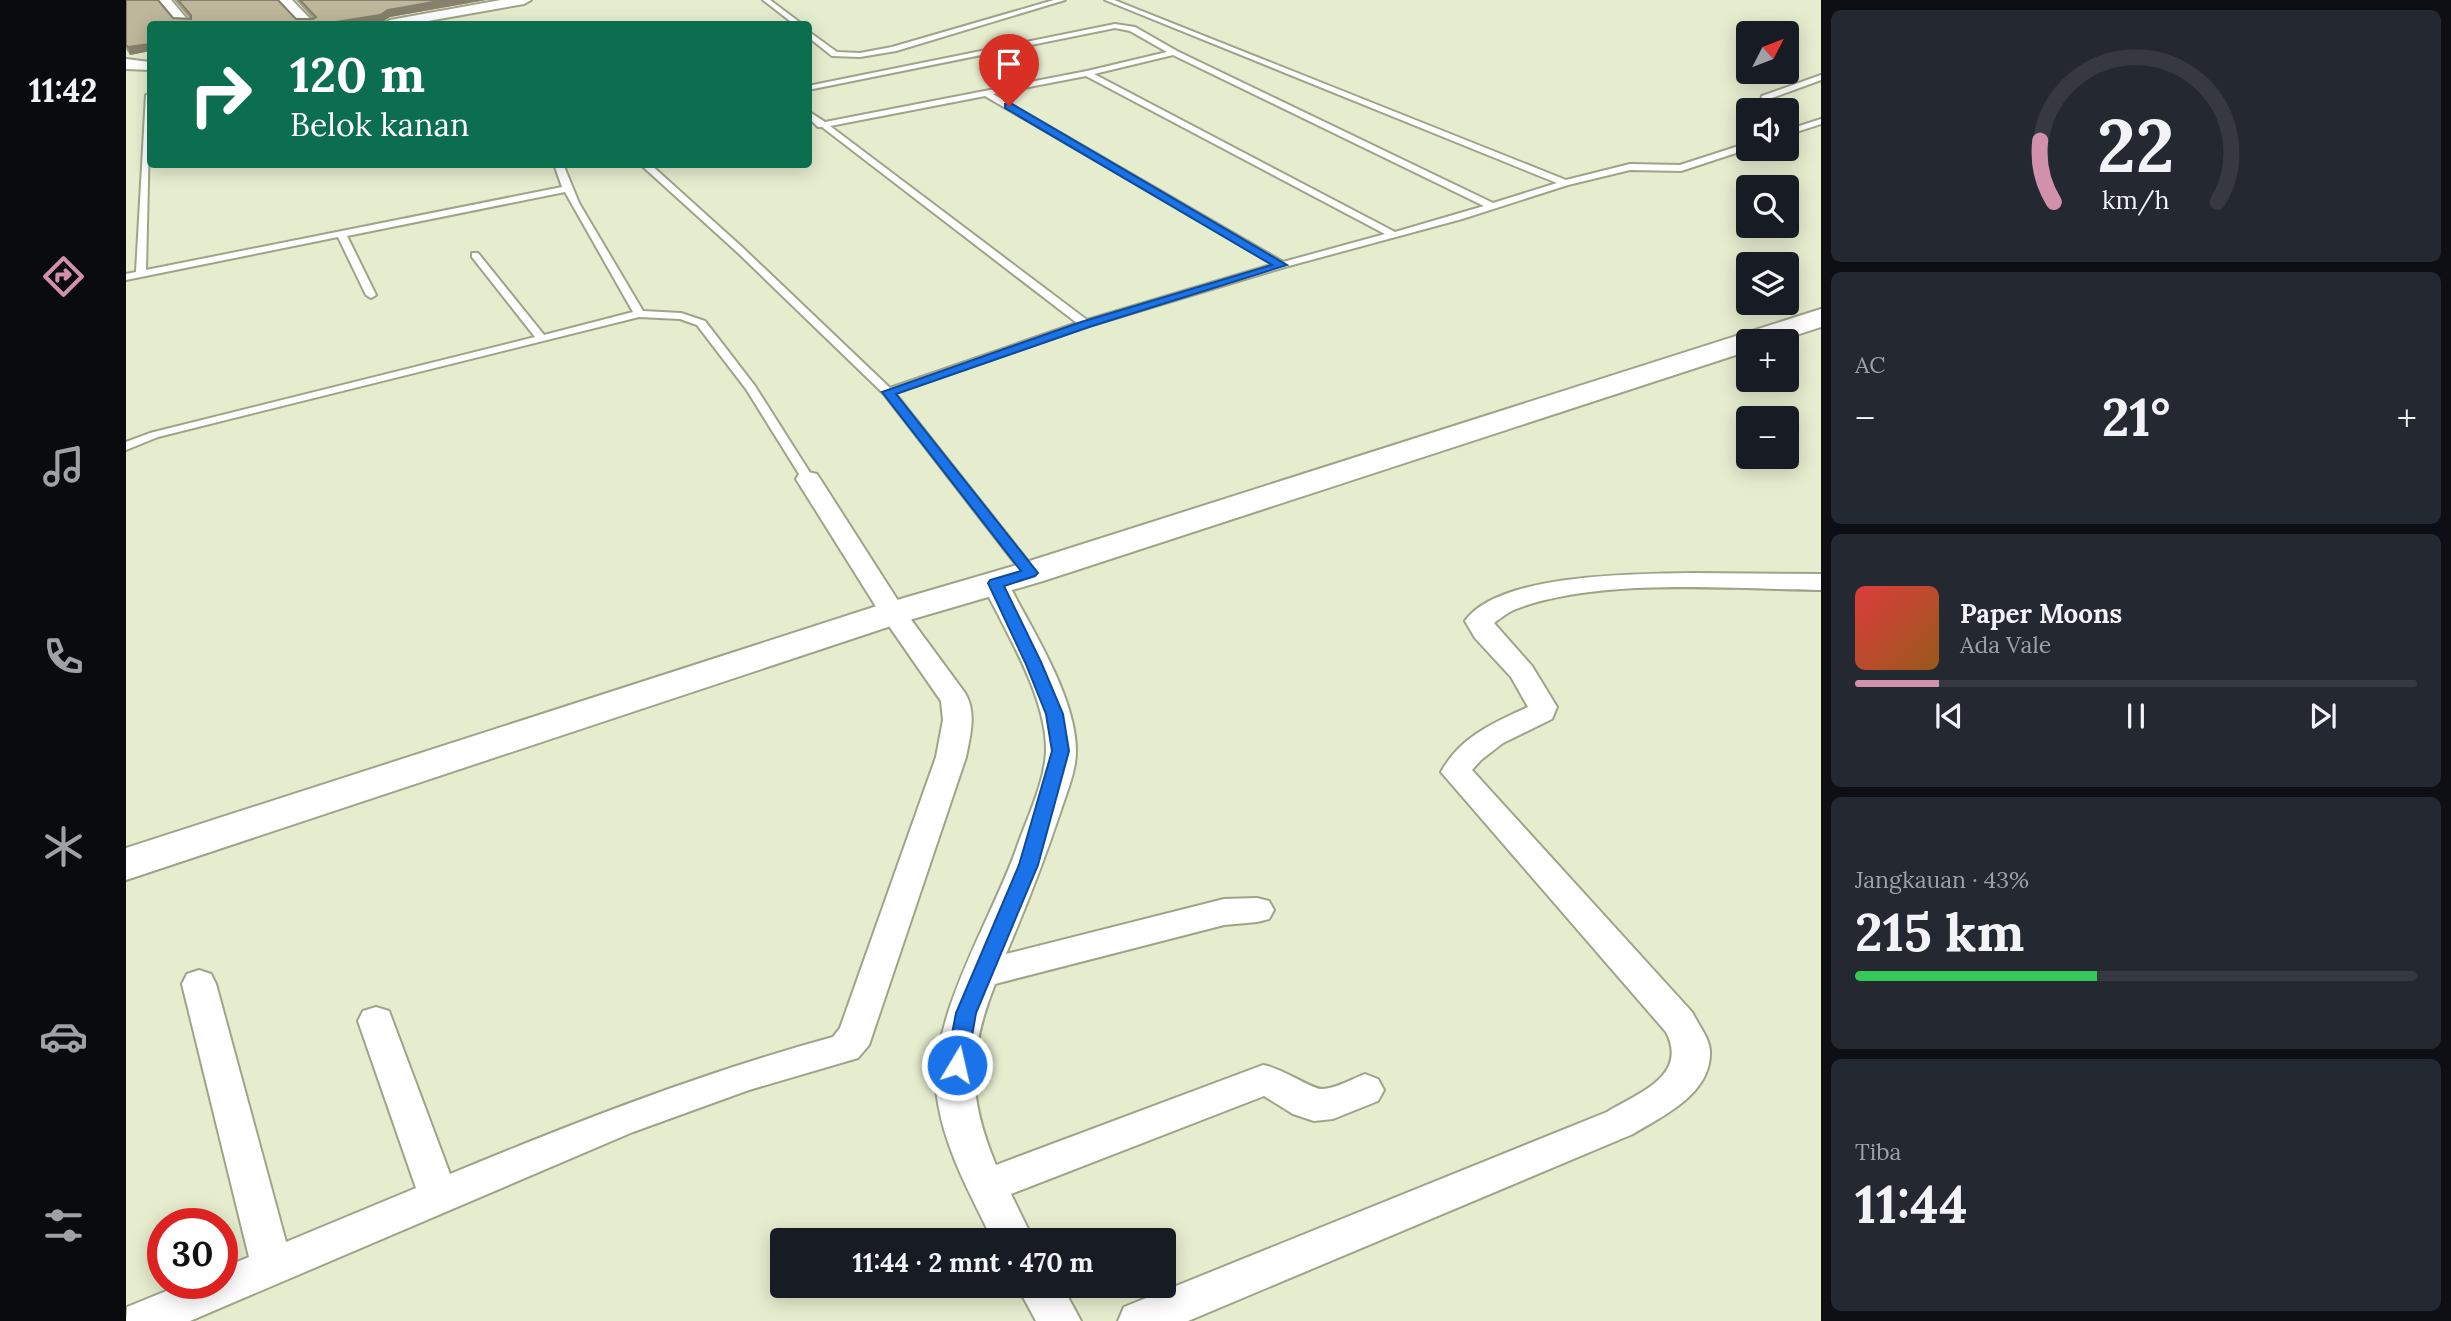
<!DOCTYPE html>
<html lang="id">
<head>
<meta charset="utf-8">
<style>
	body { margin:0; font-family:Lora,serif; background:#242831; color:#f1f3f6; height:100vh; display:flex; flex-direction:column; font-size:26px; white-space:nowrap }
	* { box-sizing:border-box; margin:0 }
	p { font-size:23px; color:#9ea1a6 }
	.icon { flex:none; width:38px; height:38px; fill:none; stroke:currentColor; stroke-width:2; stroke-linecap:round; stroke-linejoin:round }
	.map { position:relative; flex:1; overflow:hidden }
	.sheet { display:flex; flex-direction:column; gap:10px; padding:10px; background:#0d0f14; width:630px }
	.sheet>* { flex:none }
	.banner { position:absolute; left:21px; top:21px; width:665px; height:147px; border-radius:7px; box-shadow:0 4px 18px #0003; background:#0b6e4f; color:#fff; overflow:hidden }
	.needle { width:46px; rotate:48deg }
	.fabs { position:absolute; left:1610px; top:21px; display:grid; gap:14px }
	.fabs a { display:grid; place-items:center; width:63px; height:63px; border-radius:7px; background:#171b24; box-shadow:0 4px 18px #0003; font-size:35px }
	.speed { position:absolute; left:21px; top:1208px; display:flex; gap:14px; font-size:35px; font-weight:700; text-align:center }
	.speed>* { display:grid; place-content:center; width:91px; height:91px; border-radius:50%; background:#171b24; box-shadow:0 4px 18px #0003; line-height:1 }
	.speed .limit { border:10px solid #d22; background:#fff; color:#111 }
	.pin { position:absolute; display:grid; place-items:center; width:60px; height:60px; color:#fff; margin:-72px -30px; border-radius:50% 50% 50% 0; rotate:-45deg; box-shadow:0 0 7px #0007 }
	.pin .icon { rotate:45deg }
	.me { position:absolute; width:77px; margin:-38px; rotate:9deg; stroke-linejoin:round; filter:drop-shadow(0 0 5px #0008) }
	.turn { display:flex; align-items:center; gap:24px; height:147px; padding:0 28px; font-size:32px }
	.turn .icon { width:91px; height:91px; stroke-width:2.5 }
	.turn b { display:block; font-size:49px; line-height:60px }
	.big { font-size:52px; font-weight:700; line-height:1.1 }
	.sheet .tile { flex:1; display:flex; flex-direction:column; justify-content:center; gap:10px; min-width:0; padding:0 24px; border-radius:10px; background:#242831 }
	.sheet .dial { align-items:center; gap:0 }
	.dial svg { height:182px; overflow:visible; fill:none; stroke:#363941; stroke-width:7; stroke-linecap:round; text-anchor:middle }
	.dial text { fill:#f1f3f6; stroke:none }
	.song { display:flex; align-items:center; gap:21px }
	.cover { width:84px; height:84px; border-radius:10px; background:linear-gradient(135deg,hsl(0 70% 55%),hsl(30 70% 35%)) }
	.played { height:7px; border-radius:4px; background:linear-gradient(90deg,#d190ac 15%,#363941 15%) }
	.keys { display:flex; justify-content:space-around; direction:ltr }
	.heat { display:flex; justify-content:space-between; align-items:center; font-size:38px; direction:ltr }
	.charge { height:10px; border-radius:5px; background:linear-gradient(90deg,#34c759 43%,#363941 0) }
	.trip { position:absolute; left:644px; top:1228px; width:406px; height:70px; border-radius:7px; background:#171b24; box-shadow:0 4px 18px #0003; font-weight:700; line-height:70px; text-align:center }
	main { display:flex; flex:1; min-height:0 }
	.tab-bar { display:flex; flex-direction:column; width:126px; justify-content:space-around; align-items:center; background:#090b0e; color:#9ea1a6 }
	.tab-bar .icon { width:49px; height:49px }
	.tab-bar .active { color:#d190ac }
	.tab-bar b { font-size:32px; color:#f1f3f6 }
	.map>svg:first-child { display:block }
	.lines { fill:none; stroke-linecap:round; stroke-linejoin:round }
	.lane-casing { stroke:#9fa489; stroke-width:4 }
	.street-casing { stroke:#9fa489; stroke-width:4 }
	.secondary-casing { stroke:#9fa489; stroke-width:4 }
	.lane { fill:#fff; fill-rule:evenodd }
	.street { fill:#fff; fill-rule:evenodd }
	.secondary { fill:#fff; fill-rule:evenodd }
	.wall { fill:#a49d85 }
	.shaded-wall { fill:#86806c }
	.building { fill:#bfb79b; stroke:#86806c; stroke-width:2 }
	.route { fill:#1a73e8; stroke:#114b97; stroke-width:2 }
</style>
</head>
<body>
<main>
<nav class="tab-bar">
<b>11:42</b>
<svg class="icon active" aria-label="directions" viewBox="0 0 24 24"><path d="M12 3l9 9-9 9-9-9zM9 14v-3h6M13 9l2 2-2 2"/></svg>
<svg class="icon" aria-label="music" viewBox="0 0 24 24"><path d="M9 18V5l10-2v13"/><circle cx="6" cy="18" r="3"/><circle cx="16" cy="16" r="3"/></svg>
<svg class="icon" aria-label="phone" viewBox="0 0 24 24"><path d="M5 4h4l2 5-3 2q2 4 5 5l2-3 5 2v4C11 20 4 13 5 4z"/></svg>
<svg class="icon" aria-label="climate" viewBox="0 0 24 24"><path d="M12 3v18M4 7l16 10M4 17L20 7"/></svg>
<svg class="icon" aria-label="car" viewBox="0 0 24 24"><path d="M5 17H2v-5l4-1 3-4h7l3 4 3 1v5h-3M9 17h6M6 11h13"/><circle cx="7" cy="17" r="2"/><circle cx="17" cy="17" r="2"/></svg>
<svg class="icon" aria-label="filters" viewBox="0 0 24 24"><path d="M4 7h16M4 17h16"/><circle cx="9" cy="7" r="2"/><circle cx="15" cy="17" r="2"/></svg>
</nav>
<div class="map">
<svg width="1695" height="1321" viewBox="0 0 1695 1321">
	<rect width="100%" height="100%" fill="#e6ecce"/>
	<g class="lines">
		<defs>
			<path id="lane" d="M 637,0 L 644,0 L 676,24 L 668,24 Z
				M 928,0 L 939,0 L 770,51 L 734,57 L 706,56 L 682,37 L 682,31 L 711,52 L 734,53 L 766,47 Z
				M 979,0 L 988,0 L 1440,180 L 1504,164 L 1554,165 L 1622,143 L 1622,149 L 1555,171 L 1504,170 L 1442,185 L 1336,219 L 1159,267 L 963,326 L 769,393 L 909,570 L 911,573 L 909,576 L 899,576 L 758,394 L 611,252 L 514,164 L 524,164 L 617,248 L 764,388 L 951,323 L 696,127 L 692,127 L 682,117 L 682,111 L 699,122 L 961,71 L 1041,52 L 1004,31 L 989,28 L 682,90 L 682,86 L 989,24 L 1009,27 L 1051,51 L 1367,203 L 1431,183 ZM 1047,55 L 1358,206 L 1269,232 L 968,74 ZM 960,76 L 1259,234 L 1157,262 L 867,94 ZM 859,96 L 1148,264 L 961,320 L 704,126 Z
				M 1695,75 L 1695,80 L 1643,99 L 1642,104 L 1650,110 L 1641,110 L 1634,105 L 1636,96 Z
				M 20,95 L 24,95 L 20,270 L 436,187 L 428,164 L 437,164 L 453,203 L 517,311 L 555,313 L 579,321 L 629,386 L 688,479 L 686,482 L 678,482 L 620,389 L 571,325 L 554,319 L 513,317 L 32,437 L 0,450 L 0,442 L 24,433 L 409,337 L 346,257 L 346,253 L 352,253 L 418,335 L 507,312 L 439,192 L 221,236 L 250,295 L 245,298 L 240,295 L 212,237 L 0,280 L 0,274 L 10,272 Z
				M 1695,119 L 1695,124 L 1661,135 L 1661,130 Z"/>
			<path id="street" d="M 31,0 L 45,0 L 65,24 L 51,24 Z
				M 151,0 L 166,0 L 189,24 L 174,24 Z
				M 375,0 L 405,0 L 398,4 L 285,24 L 257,24 L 264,20 Z
				M 0,59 L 24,62 L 24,70 L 0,69 Z
				M 682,472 L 691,474 L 778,610 L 839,693 C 851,713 844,736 840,757 L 743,1045 L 732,1058 L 623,1090 L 507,1132 L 64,1321 L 0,1321 L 1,1307 L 60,1283 L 96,1283 L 96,1268 L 123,1257 L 56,984 L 61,974 L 73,970 L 85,974 L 90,984 L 160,1242 L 290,1188 L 232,1021 L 237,1011 L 250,1007 L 263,1011 L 324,1174 C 450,1122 575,1073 707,1037 L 714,1028 L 810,757 L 817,720 L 815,701 L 754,613 L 670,479 L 673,474 Z
				M 1567,573 L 1695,574 L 1695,590 C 1606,589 1473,577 1390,609 C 1382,612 1375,618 1368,623 L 1406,666 L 1431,707 L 1426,719 L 1377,743 L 1355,760 L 1346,770 L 1566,1012 C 1572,1024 1584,1039 1584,1052 C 1585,1094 1537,1116 1507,1134 L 1062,1321 L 992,1321 L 998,1307 L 1481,1112 C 1512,1093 1563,1076 1540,1032 L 1315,772 C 1334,737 1367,723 1402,707 L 1385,677 L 1349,638 L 1339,621 C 1372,573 1513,574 1567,573 Z
				M 869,575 L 878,577 L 882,583 C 906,630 950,697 950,751 C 950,772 940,794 934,813 C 918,861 900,907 880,954 L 1098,899 L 1131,898 L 1143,901 L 1148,910 L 1143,919 L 1131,922 L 1098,925 L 869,984 C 842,1053 841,1096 870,1165 L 1137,1065 C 1157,1068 1186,1090 1197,1089 C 1211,1088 1226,1079 1239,1074 L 1252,1079 L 1258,1090 L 1252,1101 L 1207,1119 L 1188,1121 L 1167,1114 L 1138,1096 L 885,1194 L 908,1241 L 867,1241 C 846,1197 820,1152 812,1103 C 797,1026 866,920 891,847 C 901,818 919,782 920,751 C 921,697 879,631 856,583 L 860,577 Z
				M 891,1286 L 936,1286 L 955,1321 L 910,1321 Z"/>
			<path id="secondary" d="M 1695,309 L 1695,327 L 1652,341 L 1622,341 L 1622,351 L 917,581 L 780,621 L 0,880 L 0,848 L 754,605 L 891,565 Z"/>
		</defs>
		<!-- lane casing -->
		<use href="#lane" class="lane-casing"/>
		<!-- street casing -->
		<use href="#street" class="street-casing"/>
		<!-- secondary casing -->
		<use href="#secondary" class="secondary-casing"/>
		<!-- lane -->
		<use href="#lane" class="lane"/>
		<!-- street -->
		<use href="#street" class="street"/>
		<!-- secondary -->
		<use href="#secondary" class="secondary"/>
	</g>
	<!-- wall -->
	<path class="wall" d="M 0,0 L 47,18 L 64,19 L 48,0 L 152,0 L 170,19 L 187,19 L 170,0 L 360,0 L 264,17 L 256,22 L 240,24 L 24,24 L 24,51 L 4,55 L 0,49 Z"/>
	<!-- shaded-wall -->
	<path class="shaded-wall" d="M 319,0 L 360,0 L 264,17 L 256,22 L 240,24 L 197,24 L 262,10 Z
		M 24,44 L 24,51 L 4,55 L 2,47 Z"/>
	<!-- building -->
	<path class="building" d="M 0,0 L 32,0 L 47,18 L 65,19 L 65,15 L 52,0 L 152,0 L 170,19 L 187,19 L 190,17 L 174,0 L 319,0 L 262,10 L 254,15 L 197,24 L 24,24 L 24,44 L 2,47 L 0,45 Z"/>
	<!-- route -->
	<path class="route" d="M 879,104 L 886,104 L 1161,265 L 963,327 L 770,394 L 912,573 L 909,576 L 878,586 L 915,662 L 937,714 L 943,751 L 912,865 L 850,1013 L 841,1065 L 838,1071 L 831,1073 L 823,1071 L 820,1065 L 830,1013 L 893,865 L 926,751 L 920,714 L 899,662 L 862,583 L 864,580 L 895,571 L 756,392 L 955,322 L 1146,265 L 879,108 Z"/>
</svg>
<div class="fabs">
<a><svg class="needle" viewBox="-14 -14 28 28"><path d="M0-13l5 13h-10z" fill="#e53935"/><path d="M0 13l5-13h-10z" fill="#9ea1a6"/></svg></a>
<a><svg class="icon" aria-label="sound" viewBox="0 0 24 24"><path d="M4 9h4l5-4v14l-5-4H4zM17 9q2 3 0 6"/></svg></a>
<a><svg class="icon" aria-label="search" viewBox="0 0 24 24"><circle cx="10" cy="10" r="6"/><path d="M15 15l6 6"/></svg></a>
<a><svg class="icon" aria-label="layers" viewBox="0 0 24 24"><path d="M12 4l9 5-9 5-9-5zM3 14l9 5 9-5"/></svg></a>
<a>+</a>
<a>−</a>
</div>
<div class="speed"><div class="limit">30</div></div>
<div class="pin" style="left:883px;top:106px;background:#d93025"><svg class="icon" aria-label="arrive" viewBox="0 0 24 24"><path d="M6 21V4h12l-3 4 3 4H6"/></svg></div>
<svg class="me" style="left:831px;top:1065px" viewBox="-20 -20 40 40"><circle r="17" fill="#1a73e8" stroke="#fff" stroke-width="3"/><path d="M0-11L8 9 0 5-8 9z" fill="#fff"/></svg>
<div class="trip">11:44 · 2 mnt · 470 m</div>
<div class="banner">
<div class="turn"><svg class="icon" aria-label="right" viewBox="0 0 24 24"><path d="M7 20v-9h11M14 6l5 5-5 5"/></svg><div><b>120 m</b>Belok kanan</div></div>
</div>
</div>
<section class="sheet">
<div class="tile dial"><svg viewBox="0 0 100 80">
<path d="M14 69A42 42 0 1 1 86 69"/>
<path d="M14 69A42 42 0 0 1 8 42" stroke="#d190ac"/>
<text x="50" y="56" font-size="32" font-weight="700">22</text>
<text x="50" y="72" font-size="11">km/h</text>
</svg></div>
<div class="tile"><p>AC</p>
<div class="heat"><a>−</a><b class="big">21°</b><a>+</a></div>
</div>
<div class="tile">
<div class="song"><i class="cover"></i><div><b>Paper Moons</b><p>Ada Vale</p></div></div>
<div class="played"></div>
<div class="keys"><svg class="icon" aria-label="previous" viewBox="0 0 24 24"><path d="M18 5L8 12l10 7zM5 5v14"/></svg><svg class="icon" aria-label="pause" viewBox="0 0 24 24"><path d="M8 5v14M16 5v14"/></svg><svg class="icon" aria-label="next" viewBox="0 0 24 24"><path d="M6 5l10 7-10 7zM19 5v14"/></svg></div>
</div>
<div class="tile"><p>Jangkauan · 43%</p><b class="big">215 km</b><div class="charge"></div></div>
<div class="tile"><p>Tiba</p><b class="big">11:44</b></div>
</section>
</main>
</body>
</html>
